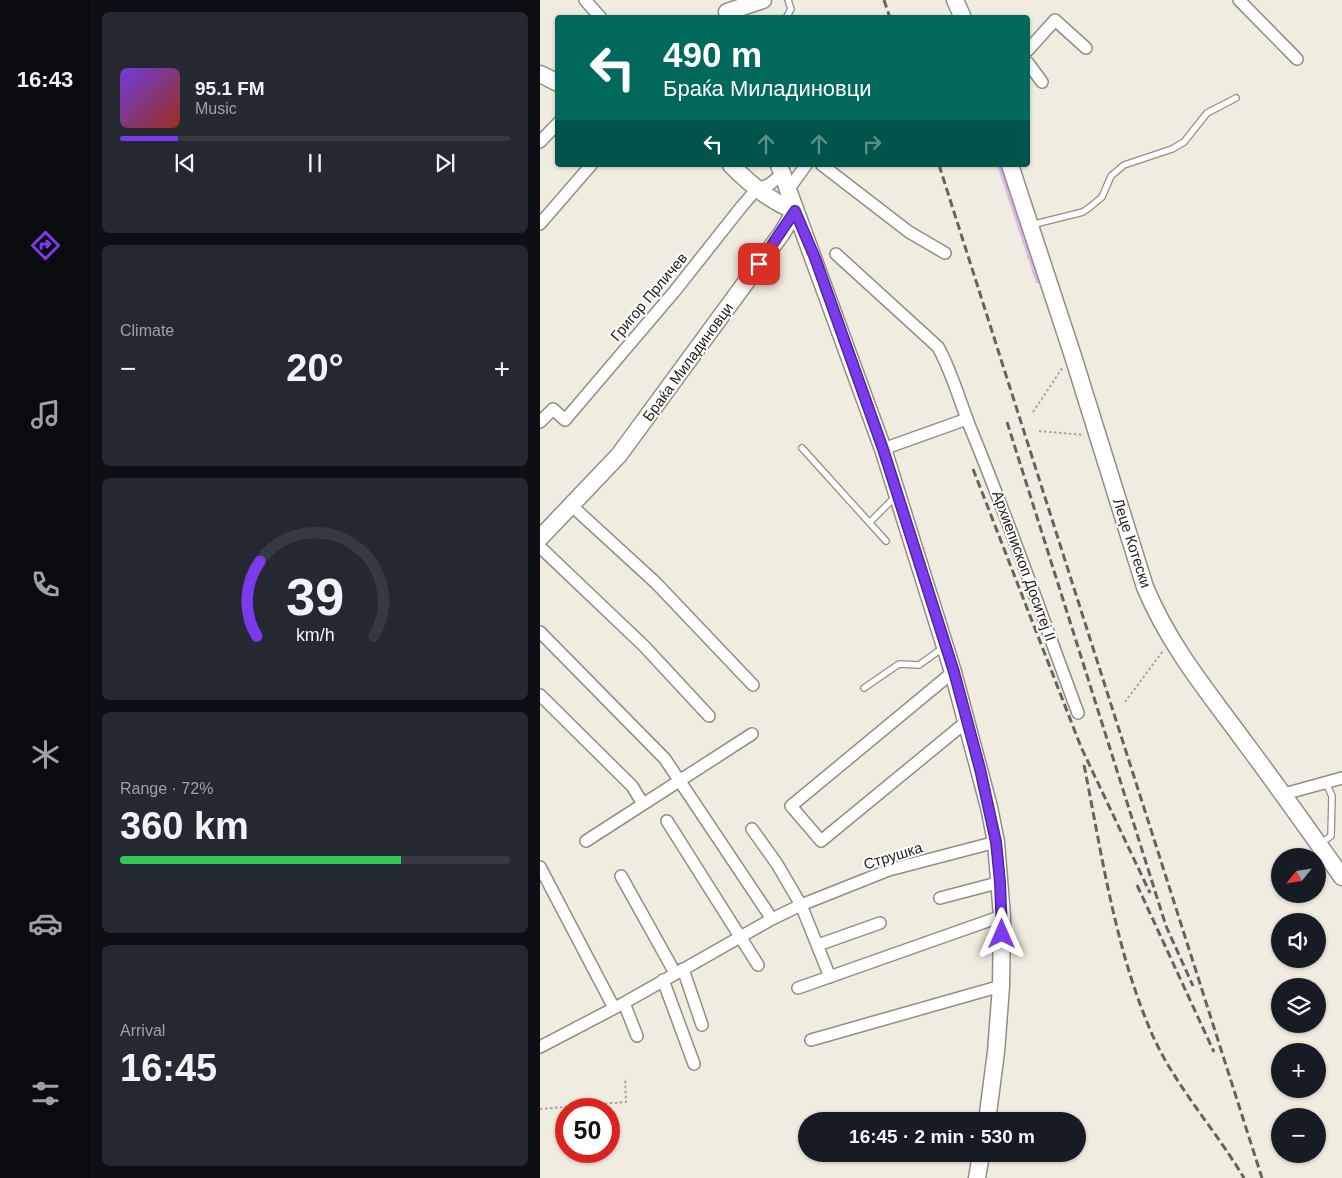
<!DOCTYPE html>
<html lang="en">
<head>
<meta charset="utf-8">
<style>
	body { margin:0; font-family:Helvetica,sans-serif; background:#242831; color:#f1f3f6; height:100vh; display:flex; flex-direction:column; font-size:19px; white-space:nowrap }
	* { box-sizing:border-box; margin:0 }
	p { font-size:16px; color:#9ea1a6 }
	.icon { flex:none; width:28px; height:28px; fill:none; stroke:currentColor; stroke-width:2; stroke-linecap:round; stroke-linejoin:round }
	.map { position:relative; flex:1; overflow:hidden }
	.sheet { display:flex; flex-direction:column; gap:12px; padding:12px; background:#0d0f14; width:450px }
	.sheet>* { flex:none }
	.guide { position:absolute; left:15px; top:15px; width:475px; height:152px; border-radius:5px; box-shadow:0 1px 4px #0004; background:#00695c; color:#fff; overflow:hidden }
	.needle { width:32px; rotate:240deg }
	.controls { position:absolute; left:731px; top:848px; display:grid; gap:10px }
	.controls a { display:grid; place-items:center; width:55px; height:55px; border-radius:50%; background:#171b24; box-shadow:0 1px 4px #0004; font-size:25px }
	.speed { position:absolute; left:15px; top:1098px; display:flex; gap:10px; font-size:25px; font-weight:700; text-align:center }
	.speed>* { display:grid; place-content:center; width:65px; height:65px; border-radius:50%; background:#171b24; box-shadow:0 1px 4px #0004; line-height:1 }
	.speed .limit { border:8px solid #d22; background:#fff; color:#111 }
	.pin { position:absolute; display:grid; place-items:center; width:42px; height:42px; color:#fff; margin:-21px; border-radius:10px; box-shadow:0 2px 8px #0006 }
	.me { position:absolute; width:55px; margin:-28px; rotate:0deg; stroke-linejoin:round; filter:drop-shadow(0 0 4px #0008) }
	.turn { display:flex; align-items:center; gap:18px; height:105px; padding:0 25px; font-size:22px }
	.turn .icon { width:65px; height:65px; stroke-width:2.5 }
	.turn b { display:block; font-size:35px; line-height:42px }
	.lanes { display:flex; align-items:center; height:48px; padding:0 25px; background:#0003; justify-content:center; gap:25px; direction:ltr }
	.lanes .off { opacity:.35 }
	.big { font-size:38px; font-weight:600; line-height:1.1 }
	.sheet .card { flex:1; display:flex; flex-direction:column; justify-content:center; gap:8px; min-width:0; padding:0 18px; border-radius:8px; background:#242831 }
	.sheet .dial { align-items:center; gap:0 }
	.dial svg { height:130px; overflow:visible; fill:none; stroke:#363941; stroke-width:7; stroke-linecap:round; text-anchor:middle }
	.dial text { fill:#f1f3f6; stroke:none }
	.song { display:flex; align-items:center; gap:15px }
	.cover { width:60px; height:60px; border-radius:8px; background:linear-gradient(135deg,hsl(260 70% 55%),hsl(10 70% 35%)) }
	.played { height:5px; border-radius:2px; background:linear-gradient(90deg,#7c3aed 15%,#363941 15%) }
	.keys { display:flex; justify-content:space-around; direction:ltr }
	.heat { display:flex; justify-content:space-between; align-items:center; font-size:28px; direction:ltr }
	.charge { height:8px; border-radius:4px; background:linear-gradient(90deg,#34c759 72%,#363941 0) }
	.trip { position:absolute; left:258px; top:1112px; width:288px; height:50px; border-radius:25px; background:#171b24; box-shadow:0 1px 4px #0004; font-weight:600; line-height:50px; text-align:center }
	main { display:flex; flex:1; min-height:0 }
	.tab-bar { display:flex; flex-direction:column; width:90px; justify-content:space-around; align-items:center; background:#090b0e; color:#9ea1a6 }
	.tab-bar .icon { width:35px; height:35px }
	.tab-bar .current { color:#7c3aed }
	.tab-bar b { font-size:22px; color:#f1f3f6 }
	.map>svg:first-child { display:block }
	.grass { fill:url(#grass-dots) }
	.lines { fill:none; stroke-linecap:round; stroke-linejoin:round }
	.lane-casing { stroke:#938e83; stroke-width:8 }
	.street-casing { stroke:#938e83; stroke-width:14 }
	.secondary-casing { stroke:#938e83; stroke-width:19 }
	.path { stroke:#a9a59c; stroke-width:2; stroke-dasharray:2.5 2.5; stroke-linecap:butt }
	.lane { stroke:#fff; stroke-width:5.5 }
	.street { stroke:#fff; stroke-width:11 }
	.secondary { stroke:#fff; stroke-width:16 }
	.rail { stroke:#67645e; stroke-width:3; stroke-dasharray:8 4; stroke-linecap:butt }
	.route-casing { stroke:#51269a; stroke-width:12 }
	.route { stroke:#7c3aed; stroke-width:9 }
	.labels { text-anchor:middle; stroke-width:4; stroke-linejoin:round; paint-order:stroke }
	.street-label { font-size:15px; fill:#24221e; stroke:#fff }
</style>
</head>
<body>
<main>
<nav class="tab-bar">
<b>16:43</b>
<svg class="icon current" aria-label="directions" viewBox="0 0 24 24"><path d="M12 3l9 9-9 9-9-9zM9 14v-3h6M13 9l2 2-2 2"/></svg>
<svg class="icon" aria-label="music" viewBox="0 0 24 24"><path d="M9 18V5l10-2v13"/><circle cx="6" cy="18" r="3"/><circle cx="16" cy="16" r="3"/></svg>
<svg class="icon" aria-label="phone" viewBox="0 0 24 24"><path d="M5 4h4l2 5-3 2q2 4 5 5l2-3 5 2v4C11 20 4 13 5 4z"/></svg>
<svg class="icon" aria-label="climate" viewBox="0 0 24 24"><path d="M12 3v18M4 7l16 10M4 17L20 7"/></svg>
<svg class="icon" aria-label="car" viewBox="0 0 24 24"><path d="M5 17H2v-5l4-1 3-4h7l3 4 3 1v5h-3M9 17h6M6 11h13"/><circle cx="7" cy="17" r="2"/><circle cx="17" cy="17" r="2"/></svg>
<svg class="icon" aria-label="filters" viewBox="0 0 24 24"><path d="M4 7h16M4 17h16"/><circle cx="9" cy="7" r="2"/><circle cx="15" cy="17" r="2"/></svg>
</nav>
<section class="sheet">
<div class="card">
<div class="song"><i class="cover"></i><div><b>95.1 FM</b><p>Music</p></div></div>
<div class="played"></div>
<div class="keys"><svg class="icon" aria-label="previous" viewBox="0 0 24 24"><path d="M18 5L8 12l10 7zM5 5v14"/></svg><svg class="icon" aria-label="pause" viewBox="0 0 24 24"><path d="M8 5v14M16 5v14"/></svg><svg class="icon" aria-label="next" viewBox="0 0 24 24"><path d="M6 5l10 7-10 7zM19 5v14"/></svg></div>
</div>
<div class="card"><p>Climate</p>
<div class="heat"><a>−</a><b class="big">20°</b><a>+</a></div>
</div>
<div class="card dial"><svg viewBox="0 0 100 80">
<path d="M14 69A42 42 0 1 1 86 69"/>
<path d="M14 69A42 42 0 0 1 16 23" stroke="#7c3aed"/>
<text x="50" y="56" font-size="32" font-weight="700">39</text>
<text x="50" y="72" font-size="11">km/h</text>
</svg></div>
<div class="card"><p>Range · 72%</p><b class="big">360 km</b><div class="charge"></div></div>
<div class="card"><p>Arrival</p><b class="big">16:45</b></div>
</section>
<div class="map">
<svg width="802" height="1178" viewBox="0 0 802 1178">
	<defs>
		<pattern id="grass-dots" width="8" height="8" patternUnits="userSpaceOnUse" patternTransform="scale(1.25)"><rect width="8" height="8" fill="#deb7f3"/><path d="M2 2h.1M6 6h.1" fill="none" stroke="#be9dd0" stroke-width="1.8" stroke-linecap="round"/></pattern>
	</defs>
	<rect width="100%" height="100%" fill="#f1ece0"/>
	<!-- grass -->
	<path class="grass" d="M 457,165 L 470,165 L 509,283 L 496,283 Z"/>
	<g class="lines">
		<defs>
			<path id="lane" d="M 246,18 L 251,9 L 248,0
				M 491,225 L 543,212 L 550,207 L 562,197 L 571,176 L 584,165 L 632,149 L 644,142 L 667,113 L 696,98
				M 262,448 L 346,541
				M 330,522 L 355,497
				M 324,688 L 359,664 L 379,665 L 404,647
				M 781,843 L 791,836 L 792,796 L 786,783"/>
			<path id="street" d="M 45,0 L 61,18
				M 699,0 L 757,59
				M 488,50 L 515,20 L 546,48
				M 488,63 L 502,82
				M 0,142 L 18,123
				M 282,165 L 369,232 L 405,253
				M 248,190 L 266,165
				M 0,224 L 51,165
				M 296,254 L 398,347 C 413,374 420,403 432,432 C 470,524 503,619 538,713
				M 0,422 L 13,409 L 25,420 L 134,292 L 202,206 L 216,190 L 230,184 L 242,174
				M 343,449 L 427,419
				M 32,506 L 116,583 L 213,685
				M 0,547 L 104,646 L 169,716
				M 0,632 L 125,759 L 232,919
				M 413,672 L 251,806 L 281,841 L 426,722
				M 0,695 L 92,786 L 103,804
				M 744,794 L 802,778
				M 127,821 L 218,965
				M 212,829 L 237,864 L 261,905 L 290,977
				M 46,841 L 212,734
				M 0,867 L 74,1008
				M 81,876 L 135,973
				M 400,898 L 461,882
				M 278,945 L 340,923
				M 143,969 L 162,1025
				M 123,980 L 154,1064
				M 258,988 L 462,916
				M 84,1003 L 97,1036
				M 271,1040 L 461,986
				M 0,1047 L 84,1003 L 232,919 L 261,905 L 349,870 L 456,842"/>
			<path id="secondary" d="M 415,0 L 423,18
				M 187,12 L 223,0
				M 0,74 L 18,83
				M 191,165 C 211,185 229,200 255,211
				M 239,165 L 343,449 L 413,672 L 449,807 L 456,842 L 462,916 L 461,986 L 456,1052 L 447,1121
				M 470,165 L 532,353 L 605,587 C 630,647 668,692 706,744 C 739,788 770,832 802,877
				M 0,538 L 79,455 L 242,233 L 255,211
				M 437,1178 L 441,1154"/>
		</defs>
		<!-- lane casing -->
		<use href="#lane" class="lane-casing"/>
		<!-- street casing -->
		<use href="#street" class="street-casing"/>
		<!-- secondary casing -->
		<use href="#secondary" class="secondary-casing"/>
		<!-- path -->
		<path class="path" d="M 493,412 L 523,367
			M 499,431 L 544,435
			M 585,702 L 623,651
			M 0,1109 L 86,1102 L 85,1078"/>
		<!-- lane -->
		<use href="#lane" class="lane"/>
		<!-- street -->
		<use href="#street" class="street"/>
		<!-- secondary -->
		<use href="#secondary" class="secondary"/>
		<!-- rail -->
		<path class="rail" d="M 344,0 L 350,18
			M 399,165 L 722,1178
			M 467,422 L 626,926 L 653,986
			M 433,469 L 541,747 L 610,893
			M 544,765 C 562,855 575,949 612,1034 C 635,1086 675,1129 704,1178
			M 597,885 L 674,1052"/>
	</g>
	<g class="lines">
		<defs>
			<path id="route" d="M 219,264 L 255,211 L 275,258 L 343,449 L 414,672 L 440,769 L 456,842 L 460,882 L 462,934"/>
		</defs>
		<!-- route casing -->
		<use href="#route" class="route-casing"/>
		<!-- route -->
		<use href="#route" class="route"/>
	</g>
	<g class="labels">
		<!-- street labels -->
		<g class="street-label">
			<text transform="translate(109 297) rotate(-50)" y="5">Григор Прличев</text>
			<text transform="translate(148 362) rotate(-54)" y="5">Браќа Миладиновци</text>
			<text transform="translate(592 543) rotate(72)" y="5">Леце Котески</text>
			<text transform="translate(484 566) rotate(70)" y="5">Архиепископ Доситеј II</text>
			<text transform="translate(353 856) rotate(-17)" y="5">Струшка</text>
		</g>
	</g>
</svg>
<div class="controls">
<a><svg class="needle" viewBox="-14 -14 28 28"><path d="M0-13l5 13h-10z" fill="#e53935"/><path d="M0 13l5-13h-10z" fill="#9ea1a6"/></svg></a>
<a><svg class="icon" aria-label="sound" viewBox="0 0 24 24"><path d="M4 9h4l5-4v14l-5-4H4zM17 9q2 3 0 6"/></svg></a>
<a><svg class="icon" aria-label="layers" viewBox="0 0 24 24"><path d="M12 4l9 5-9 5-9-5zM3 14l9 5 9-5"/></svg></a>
<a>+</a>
<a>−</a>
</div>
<div class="speed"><div class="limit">50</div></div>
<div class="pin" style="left:219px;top:264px;background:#d93025"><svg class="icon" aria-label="arrive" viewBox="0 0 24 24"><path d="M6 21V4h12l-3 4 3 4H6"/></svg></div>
<svg class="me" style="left:462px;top:934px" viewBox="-20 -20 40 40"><path d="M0-17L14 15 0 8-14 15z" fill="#7c3aed" stroke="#fff" stroke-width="4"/></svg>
<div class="trip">16:45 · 2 min · 530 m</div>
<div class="guide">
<div class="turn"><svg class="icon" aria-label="left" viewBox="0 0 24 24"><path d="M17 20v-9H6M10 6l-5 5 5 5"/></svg><div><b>490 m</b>Браќа Миладиновци</div></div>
<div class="lanes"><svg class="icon" aria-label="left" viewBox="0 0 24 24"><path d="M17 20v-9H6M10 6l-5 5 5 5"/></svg><svg class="icon off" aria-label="ahead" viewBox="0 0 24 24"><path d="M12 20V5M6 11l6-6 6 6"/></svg><svg class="icon off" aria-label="ahead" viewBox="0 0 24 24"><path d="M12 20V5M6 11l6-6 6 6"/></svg><svg class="icon off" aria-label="right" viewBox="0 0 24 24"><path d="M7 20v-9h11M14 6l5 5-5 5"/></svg></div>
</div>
</div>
</main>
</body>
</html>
